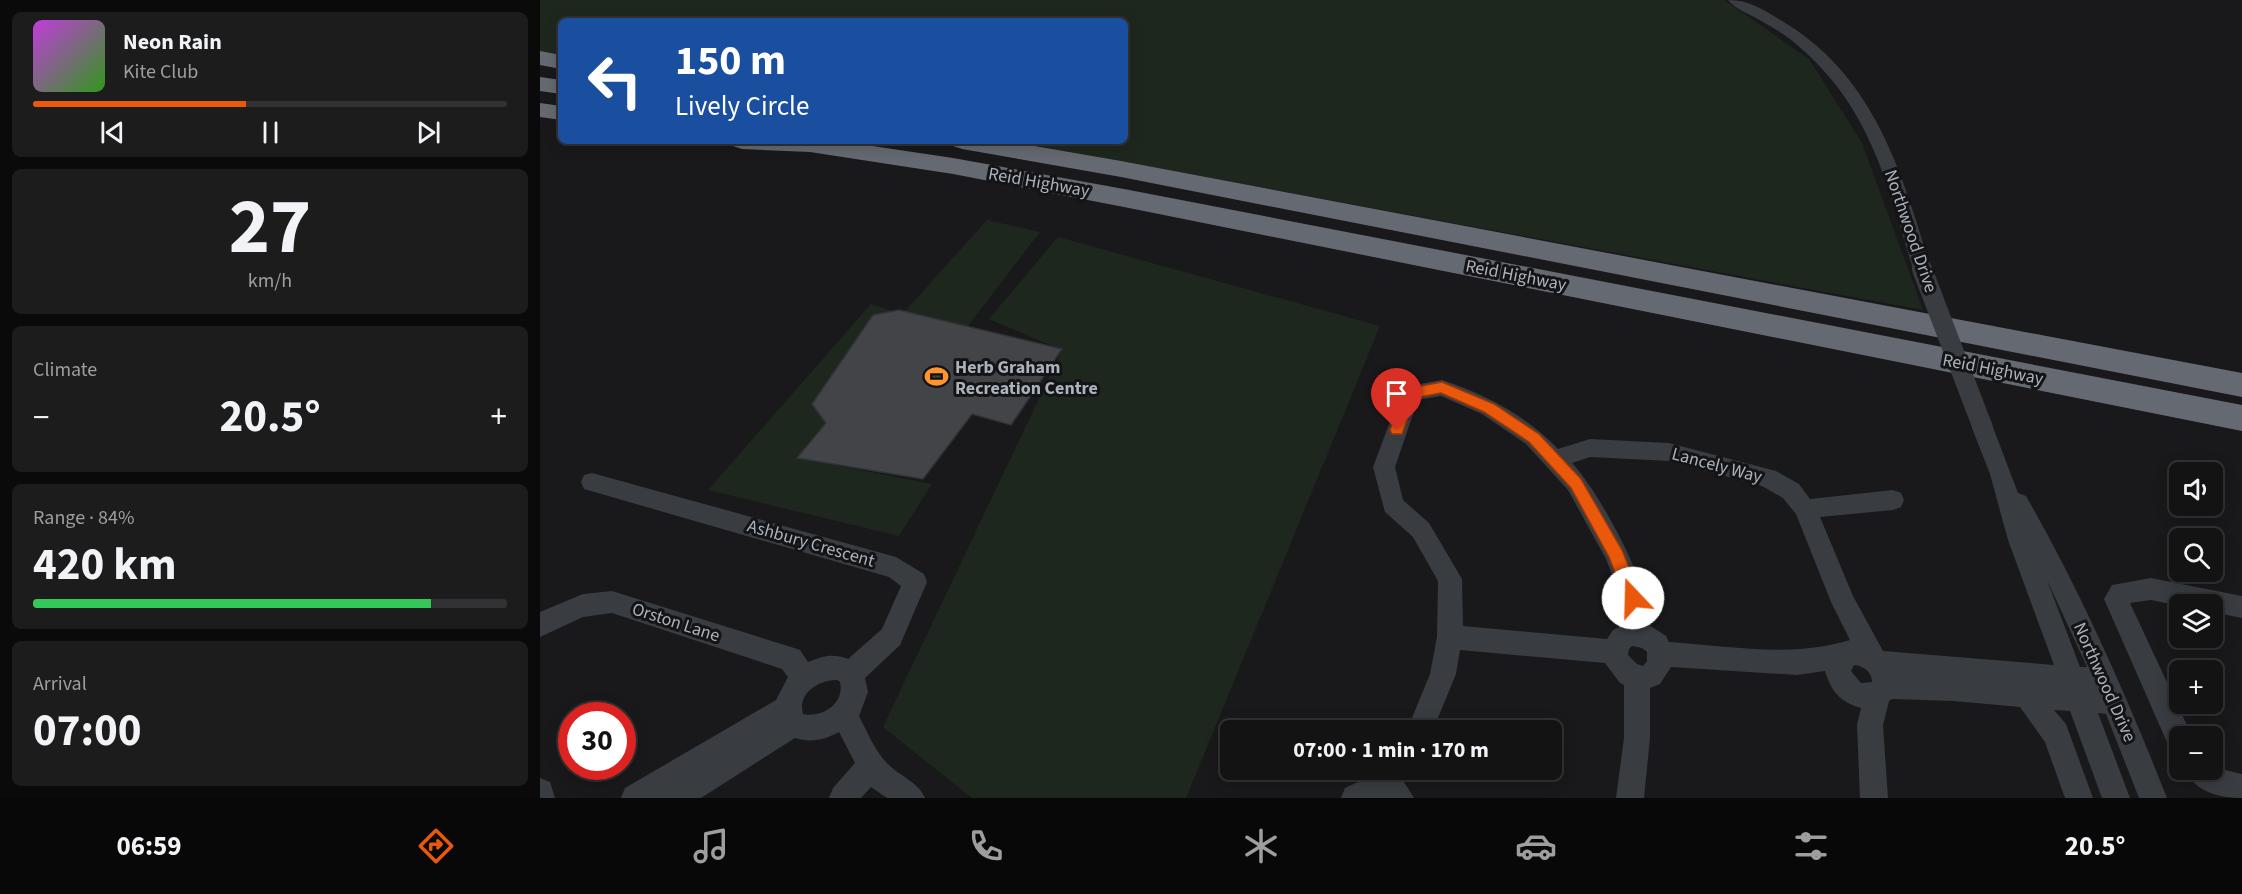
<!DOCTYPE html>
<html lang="en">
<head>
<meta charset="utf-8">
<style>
	body { margin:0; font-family:"Source Sans 3",sans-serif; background:#1c1c1d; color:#f1f3f6; height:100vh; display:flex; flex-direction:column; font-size:22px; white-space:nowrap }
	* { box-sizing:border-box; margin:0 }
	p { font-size:20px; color:#9d9ea0 }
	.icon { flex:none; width:33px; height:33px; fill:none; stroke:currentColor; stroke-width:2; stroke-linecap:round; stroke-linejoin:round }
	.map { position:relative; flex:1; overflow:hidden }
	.details { display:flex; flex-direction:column; gap:12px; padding:12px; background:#0a0a0b; width:540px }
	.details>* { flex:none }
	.top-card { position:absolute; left:18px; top:18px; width:570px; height:126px; border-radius:9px; box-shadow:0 3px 15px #0003,0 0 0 2px #323234; background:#1a4fa0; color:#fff; overflow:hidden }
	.fabs { position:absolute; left:1629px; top:462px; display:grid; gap:12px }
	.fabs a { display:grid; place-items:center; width:54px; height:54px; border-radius:9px; background:#131314; box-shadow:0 3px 15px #0003,0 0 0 2px #323234; font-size:30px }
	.speed { position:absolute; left:18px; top:702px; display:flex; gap:12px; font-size:30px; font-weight:700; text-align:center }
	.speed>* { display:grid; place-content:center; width:78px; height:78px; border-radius:50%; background:#131314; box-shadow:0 3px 15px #0003,0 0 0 2px #323234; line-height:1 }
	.speed .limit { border:9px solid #d22; background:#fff; color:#111 }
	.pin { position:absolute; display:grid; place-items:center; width:51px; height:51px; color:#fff; margin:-62px -26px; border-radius:50% 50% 50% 0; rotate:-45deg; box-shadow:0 0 6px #0007 }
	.pin .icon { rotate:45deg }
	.me { position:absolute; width:66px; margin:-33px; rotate:339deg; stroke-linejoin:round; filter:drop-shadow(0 0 4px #0008) }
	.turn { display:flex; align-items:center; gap:21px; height:126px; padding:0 18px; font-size:27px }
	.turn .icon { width:78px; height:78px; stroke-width:2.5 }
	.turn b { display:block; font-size:42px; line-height:51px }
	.big { font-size:45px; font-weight:700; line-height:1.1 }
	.details .card { flex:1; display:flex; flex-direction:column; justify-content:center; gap:9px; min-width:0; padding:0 21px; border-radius:9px; background:#1c1c1d }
	.details .dial { align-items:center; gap:0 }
	.dial b { font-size:78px; line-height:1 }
	.song { display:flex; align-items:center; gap:18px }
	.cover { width:72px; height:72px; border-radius:9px; background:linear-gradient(135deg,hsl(290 70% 55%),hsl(110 70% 35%)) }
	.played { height:6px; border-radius:3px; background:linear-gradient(90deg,#ea580c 45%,#323234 45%) }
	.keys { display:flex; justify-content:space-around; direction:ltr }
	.heat { display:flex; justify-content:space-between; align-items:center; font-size:33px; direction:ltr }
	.charge { height:9px; border-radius:4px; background:linear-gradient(90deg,#34c759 84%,#323234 0) }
	.trip { position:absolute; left:680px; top:720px; width:342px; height:60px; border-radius:9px; background:#131314; box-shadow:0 3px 15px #0003,0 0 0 2px #323234; font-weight:700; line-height:60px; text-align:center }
	.tab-bar { display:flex; height:96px; justify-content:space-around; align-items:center; background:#080808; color:#9d9ea0 }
	.tab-bar .icon { width:42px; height:42px }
	.tab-bar .current { color:#ea580c }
	.tab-bar b { font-size:27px; color:#f1f3f6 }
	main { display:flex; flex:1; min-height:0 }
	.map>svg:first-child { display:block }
	.green { fill:#1e271e }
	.building { fill:#434448; stroke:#323337; stroke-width:1.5 }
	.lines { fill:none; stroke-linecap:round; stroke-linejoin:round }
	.minor { fill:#393c40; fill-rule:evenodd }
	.highway { fill:#656a72; fill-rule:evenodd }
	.minor-bridge { stroke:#393c40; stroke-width:20 }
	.route { fill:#ea580c; stroke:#983908; stroke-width:1.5 }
	.labels { text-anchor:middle; stroke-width:6; stroke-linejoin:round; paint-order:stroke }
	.street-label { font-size:18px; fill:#aab2bc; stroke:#141416 }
	.poi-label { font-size:18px; font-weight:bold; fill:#aab2bc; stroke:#141416; text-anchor:start }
</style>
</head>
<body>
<main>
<section class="details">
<div class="card">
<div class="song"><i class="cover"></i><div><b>Neon Rain</b><p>Kite Club</p></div></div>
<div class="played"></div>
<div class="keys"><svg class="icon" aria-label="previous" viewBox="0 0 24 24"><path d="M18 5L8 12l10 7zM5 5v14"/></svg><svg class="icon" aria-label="pause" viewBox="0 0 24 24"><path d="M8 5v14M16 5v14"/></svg><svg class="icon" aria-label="next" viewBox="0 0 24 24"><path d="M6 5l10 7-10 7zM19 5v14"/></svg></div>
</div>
<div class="card dial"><b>27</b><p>km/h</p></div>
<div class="card"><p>Climate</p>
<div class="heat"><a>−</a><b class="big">20.5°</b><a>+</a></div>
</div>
<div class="card"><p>Range · 84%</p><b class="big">420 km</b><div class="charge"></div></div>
<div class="card"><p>Arrival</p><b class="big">07:00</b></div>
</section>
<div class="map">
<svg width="1702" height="798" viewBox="0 0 1702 798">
	<rect width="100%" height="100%" fill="#19191b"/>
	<!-- green -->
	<path class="green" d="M 0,0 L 1184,0 L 1269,59 L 1322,143 L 1383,310 L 471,141 L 585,141 L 585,21 L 21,21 L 21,58 L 0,54 Z
		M 447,220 L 500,232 L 427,327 L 365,311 Z
		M 518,237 L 840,326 L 646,798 L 432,798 L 343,727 L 522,350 L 449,319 Z
		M 331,304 L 353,311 L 333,316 L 272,404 L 286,423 L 258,458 L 392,484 L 359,536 L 168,490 Z"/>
	<!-- building -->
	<path class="building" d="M 359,310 L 522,349 L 471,425 L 432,414 L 383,479 L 257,458 L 286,423 L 272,404 L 333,315 Z"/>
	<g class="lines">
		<!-- minor -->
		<path class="minor" d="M 1188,0 C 1210,0 1224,10 1242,21 C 1335,76 1362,173 1391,269 L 1389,274 L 1382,276 L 1375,274 L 1373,269 C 1348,186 1331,111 1264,51 C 1251,39 1238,30 1223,22 C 1212,15 1196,10 1188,0 Z
			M 902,380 C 945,394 987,416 1018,449 L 1050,439 L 1129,443 L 1236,471 L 1259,484 L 1270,499 L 1353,490 L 1361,493 L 1364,500 L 1361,507 L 1353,510 L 1280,517 L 1313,596 L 1343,651 L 1514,665 L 1468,540 L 1450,474 L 1432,428 L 1435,422 L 1443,419 L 1451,422 L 1478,493 L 1486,496 C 1542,594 1586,694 1627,798 L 1599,798 L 1566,714 L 1558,713 L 1590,798 L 1562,798 L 1530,711 L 1514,710 L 1526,724 L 1553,798 L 1525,798 L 1505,742 L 1480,707 L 1414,701 L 1352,699 L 1349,701 L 1343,725 L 1348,798 L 1320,798 L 1317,725 L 1321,708 C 1300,702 1291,691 1285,671 L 1257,675 L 1131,667 L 1120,684 L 1110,688 L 1110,738 L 1104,798 L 1076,798 L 1084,738 L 1084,685 L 1080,683 L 1065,663 L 920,650 L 916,674 L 893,730 L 867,730 L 890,674 L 897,637 L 898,581 L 873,537 L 845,512 L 833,467 L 863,387 ZM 901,396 L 942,414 L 986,444 L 1028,490 L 1066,559 L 1081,598 L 1084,624 L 1073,630 L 1067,639 L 923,626 L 922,579 L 889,523 L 863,500 L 855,467 L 878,400 ZM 1050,457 L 1129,461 L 1222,486 L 1243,498 L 1256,514 L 1291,602 L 1310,640 C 1252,658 1189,646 1129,642 L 1126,636 L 1109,625 C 1108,616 1108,606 1105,598 C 1095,561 1058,491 1032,463 ZM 1507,580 L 1547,667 L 1540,667 ZM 1092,646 L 1102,648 L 1107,652 L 1107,661 L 1103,666 L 1097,664 L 1088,655 L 1089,649 ZM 1314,665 C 1324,666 1332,672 1332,682 L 1321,683 L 1311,671 Z
			M 52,473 L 356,557 L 384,574 L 387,582 L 360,645 L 325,678 L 328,692 L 319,716 C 328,733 336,754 350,766 C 362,777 378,782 385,798 L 347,798 L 331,787 L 321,798 L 289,798 L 293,788 L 315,763 L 299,732 C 284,740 271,743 255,738 L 161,798 L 81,798 L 85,788 L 236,700 L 248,677 L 242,669 L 72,613 L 43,617 L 0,637 L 0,612 L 43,594 L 72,591 L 251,647 L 260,650 L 268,662 C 283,656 293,653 308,659 L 342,629 L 361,586 L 349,577 L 44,489 L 41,482 L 44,475 ZM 297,680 L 300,682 C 305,703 283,718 263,714 C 257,693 279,680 297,680 Z
			M 1611,578 L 1702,596 L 1702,618 L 1672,612 L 1672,604 L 1640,606 L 1611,600 L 1590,603 L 1652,736 L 1640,736 L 1640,752 L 1630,749 L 1564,599 L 1572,585 Z
			M 1672,762 L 1685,770 L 1702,774 L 1702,798 C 1680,798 1654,792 1646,770 L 1672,770 Z
			M 840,770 L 870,770 L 864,782 L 874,798 L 801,798 L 805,788 L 837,773 Z
			M 0,778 L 10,782 L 15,798 L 0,798 Z"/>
		<!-- highway -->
		<path class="highway" d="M 0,51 L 21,55 L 21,69 L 0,65 Z
			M 0,77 L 21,80 L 21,94 L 0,91 Z
			M 0,103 L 21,106 L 21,120 L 0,117 Z
			M 190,141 L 299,141 L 413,158 L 584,189 L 1702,405 L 1702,431 L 584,207 L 413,174 L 270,152 L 202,149 L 193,146 Z
			M 410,141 L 466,141 L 581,161 L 1702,373 L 1702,397 L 581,177 L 422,149 L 413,146 Z"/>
		<!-- minor-bridge -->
		<path class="minor-bridge" d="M 1382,269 L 1443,428"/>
	</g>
	<!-- route -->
	<path class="route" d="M 902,382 L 954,404 L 999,434 L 1041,479 L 1082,550 L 1101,598 L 1099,603 L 1093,605 L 1087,603 L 1069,557 L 1031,488 L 989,442 L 944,412 L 901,393 L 875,398 L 862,434 L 852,434 L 850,430 L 865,389 Z"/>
	<!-- icons -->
	<defs>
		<symbol id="stadium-bare" viewBox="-9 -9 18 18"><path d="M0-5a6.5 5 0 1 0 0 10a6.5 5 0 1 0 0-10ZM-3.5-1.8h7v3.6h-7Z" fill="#ff962d" stroke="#141416" stroke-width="2.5" paint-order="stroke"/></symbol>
	</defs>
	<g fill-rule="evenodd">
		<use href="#stadium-bare" x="380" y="360" width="33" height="33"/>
	</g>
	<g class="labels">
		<!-- street labels -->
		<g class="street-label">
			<text transform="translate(499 182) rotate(10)" y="6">Reid Highway</text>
			<text transform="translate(1371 231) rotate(71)" y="6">Northwood Drive</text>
			<text transform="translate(976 275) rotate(11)" y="6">Reid Highway</text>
			<text transform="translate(1453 369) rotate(11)" y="6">Reid Highway</text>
			<text transform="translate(1177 465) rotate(15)" y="6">Lancely Way</text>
			<text transform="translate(271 543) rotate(16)" y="6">Ashbury Crescent</text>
			<text transform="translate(136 622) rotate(18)" y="6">Orston Lane</text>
			<text transform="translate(1565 682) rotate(66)" y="6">Northwood Drive</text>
		</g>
		<!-- poi labels -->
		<g class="poi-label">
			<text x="415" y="373">Herb Graham<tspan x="415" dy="21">Recreation Centre</tspan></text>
		</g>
	</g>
</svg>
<div class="fabs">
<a><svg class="icon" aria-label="sound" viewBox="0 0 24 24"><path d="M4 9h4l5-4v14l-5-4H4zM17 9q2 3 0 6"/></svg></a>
<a><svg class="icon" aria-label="search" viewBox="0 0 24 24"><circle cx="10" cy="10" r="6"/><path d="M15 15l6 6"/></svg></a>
<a><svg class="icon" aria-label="layers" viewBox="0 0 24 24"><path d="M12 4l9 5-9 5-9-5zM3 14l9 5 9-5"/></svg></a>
<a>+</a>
<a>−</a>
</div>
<div class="speed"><div class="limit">30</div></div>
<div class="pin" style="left:857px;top:430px;background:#d93025"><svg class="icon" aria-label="arrive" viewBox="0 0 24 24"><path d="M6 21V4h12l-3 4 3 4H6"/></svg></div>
<svg class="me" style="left:1093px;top:598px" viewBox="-20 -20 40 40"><circle r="19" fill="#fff"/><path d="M0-13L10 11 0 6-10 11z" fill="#ea580c"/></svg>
<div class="trip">07:00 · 1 min · 170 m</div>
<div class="top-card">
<div class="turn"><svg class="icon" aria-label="left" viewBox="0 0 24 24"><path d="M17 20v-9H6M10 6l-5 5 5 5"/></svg><div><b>150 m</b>Lively Circle</div></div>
</div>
</div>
</main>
<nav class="tab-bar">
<b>06:59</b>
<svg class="icon current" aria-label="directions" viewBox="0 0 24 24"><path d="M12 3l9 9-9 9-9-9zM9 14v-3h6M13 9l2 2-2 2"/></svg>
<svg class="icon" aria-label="music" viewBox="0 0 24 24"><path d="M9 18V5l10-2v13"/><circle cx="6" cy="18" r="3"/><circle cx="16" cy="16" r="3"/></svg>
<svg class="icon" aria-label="phone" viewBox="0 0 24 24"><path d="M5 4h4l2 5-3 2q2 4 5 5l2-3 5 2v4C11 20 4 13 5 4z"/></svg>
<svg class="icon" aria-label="climate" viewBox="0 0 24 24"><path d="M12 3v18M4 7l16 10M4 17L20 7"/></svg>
<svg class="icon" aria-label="car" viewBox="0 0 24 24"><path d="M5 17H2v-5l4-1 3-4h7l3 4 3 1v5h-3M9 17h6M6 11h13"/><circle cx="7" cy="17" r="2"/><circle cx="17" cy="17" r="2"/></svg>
<svg class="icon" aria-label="filters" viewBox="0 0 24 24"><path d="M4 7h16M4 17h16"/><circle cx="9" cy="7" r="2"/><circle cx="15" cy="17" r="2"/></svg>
<b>20.5°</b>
</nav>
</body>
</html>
